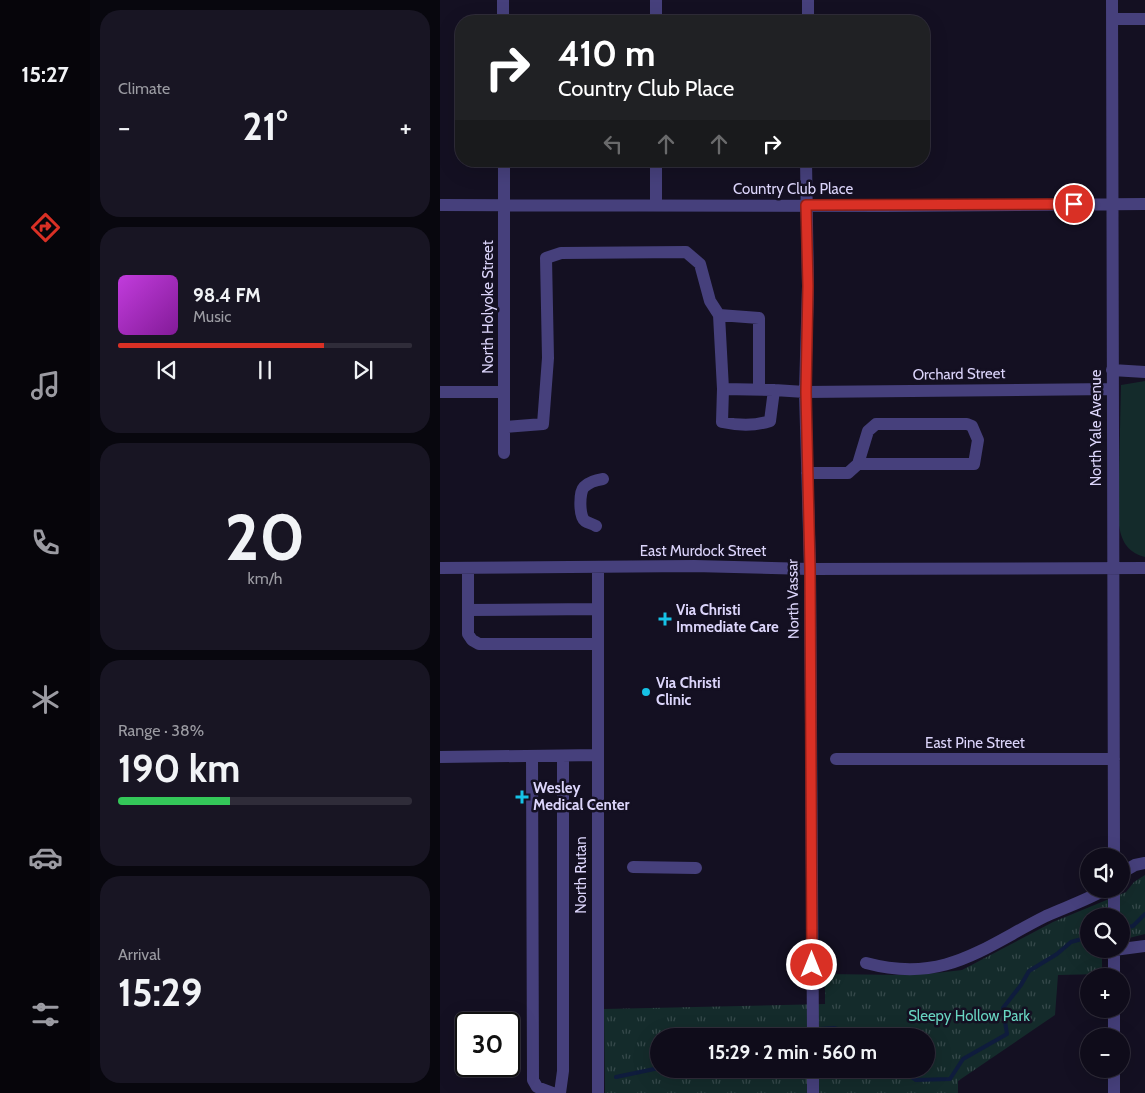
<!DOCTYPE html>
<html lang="en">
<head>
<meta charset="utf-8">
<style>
	body { margin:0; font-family:Cabin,sans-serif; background:#181523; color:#f1f3f6; height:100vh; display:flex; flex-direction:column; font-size:19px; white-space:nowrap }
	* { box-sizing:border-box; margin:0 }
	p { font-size:16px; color:#9b9ba2 }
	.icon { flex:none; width:28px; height:28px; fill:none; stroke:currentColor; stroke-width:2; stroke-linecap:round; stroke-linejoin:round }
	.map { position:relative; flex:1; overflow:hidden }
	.panel { display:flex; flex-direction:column; gap:10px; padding:10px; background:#08070e; width:350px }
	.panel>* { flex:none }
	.hud { position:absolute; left:15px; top:15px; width:475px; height:152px; border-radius:20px; box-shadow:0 5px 20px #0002,0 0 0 1px #2f2c39; background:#202124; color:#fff; overflow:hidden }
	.fabs { position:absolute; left:640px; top:848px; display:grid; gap:10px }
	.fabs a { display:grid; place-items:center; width:50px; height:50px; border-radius:50%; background:#0f0c1a; box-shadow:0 5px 20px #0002,0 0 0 1px #2f2c39; font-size:25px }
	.speed { position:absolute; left:15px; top:1012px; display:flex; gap:10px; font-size:25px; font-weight:700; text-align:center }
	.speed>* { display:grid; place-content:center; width:65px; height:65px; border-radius:50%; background:#0f0c1a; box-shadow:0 5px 20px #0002,0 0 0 1px #2f2c39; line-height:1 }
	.speed .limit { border:2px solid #111; border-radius:8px; background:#fff; color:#111 }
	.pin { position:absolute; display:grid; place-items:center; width:42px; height:42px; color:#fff; margin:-21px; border:2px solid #fff; border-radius:50%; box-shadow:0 1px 5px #0007 }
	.me { position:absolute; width:55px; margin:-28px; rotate:0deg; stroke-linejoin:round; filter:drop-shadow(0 0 4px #0008) }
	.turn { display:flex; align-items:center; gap:18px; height:105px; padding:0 20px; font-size:22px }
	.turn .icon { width:65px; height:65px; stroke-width:2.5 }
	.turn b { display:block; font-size:35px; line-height:42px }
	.lanes { display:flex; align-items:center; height:48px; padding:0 20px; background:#0003; justify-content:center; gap:25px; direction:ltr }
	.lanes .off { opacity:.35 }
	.big { font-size:38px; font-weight:700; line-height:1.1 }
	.panel .widget { flex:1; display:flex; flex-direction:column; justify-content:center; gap:8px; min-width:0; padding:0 18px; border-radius:20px; background:#181523 }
	.panel .dial { align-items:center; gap:0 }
	.dial b { font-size:65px; line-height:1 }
	.song { display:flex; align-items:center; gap:15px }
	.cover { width:60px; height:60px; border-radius:8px; background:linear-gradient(135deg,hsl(290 70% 55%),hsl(290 70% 35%)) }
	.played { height:5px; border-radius:2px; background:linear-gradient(90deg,#d93025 70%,#2f2c39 70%) }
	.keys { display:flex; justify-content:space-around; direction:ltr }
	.heat { display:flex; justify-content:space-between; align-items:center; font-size:28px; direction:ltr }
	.charge { height:8px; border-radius:4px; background:linear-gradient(90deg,#34c759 38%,#2f2c39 0) }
	.trip { position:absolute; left:210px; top:1028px; width:285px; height:50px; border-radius:25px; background:#0f0c1a; box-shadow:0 5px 20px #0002,0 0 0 1px #2f2c39; font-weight:700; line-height:50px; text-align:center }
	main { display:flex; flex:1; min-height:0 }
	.dock { display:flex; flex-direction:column; width:90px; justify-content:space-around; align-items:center; background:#06050a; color:#9b9ba2 }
	.dock .icon { width:35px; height:35px }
	.dock .active { color:#d93025 }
	.dock b { font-size:22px; color:#f1f3f6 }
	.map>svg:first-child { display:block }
	.green { fill:#142b2b }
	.park { fill:url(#park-tufts); fill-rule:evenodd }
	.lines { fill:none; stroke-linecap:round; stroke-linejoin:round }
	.stream { stroke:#0f1c3d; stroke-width:4 }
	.minor { stroke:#46407c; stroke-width:12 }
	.route-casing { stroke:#8d1f18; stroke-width:12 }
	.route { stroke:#d93025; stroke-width:9 }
	.poi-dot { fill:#16c2e6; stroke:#141022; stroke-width:2 }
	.labels { text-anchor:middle; stroke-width:5; stroke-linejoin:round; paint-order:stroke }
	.street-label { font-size:15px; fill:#dcd5fb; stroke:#141022 }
	.poi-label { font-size:15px; font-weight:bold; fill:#dcd5fb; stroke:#141022; text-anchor:start }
	.park-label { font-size:15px; fill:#68d4c1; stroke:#141022 }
</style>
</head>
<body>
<main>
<nav class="dock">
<b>15:27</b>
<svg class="icon active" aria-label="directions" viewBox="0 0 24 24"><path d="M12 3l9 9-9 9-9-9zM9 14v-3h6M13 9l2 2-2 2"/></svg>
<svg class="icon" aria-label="music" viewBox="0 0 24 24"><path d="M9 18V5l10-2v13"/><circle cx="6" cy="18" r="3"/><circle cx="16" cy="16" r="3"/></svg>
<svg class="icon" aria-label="phone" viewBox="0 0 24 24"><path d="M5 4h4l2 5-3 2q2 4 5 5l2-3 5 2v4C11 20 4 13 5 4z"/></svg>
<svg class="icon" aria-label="climate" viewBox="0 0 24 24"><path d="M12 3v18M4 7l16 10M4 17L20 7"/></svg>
<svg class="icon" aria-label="car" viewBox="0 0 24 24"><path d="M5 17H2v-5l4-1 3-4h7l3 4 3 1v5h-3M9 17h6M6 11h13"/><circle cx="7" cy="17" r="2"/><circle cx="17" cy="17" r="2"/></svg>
<svg class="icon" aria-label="filters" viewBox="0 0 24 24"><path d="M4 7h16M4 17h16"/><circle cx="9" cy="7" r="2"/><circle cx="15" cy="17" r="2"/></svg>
</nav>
<section class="panel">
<div class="widget"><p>Climate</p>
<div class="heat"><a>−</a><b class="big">21°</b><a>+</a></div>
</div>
<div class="widget">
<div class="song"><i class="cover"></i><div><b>98.4 FM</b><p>Music</p></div></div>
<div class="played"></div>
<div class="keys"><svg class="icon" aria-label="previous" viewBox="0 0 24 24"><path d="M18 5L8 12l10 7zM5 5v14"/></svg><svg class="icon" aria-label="pause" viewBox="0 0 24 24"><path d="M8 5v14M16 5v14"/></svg><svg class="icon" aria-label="next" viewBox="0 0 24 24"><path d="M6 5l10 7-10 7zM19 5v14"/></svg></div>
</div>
<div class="widget dial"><b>20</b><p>km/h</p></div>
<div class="widget"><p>Range · 38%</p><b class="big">190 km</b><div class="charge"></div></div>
<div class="widget"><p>Arrival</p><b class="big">15:29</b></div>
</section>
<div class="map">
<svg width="705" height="1093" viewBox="0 0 705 1093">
	<defs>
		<pattern id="park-tufts" width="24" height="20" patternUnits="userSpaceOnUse" patternTransform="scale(1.25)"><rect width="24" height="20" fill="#142b2b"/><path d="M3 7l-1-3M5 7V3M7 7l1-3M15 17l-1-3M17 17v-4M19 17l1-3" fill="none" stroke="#36494b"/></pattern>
	</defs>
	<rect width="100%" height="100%" fill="#141022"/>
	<!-- green -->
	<path class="green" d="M 705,381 L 705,557 C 685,552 680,538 678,518 L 681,385 Z"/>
	<!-- park -->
	<path class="park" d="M 705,875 L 705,934 L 681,940 L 681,916 L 649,916 L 649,949 L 662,949 L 662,974 L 618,975 L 615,1015 L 518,1081 L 518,1093 L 165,1093 L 164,1009 L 385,1004 L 385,974 L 463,975 L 496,973 L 522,970 L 613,922 L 686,892 L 694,882 ZM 219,1036 L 486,1036 L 486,1069 L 219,1069 Z"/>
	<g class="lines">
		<!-- stream -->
		<path class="stream" d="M 681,929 L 693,926 L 705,914
			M 338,1036 L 353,1031 L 394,1028 L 418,1036
			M 460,1069 L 476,1080 L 510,1079 L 523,1059 L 567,1034 L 563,1008 L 581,985 L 589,971 L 617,954 L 631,942 L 649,937
			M 176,1077 L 219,1068"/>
		<!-- minor -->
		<path class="minor" d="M 63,0 L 63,21
			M 216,0 L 216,21
			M 672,0 L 674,856
			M 672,19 L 705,19
			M 368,21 L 368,0
			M 64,161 L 64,453
			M 216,161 L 216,205
			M 366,161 L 368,286 L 365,392 L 370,569 L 373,1036
			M 0,205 L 444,206 L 705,204
			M 279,315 L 319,318 L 319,389
			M 672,370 L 705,372
			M 283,389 L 282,422 C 296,425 315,426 330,421 L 334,390
			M 0,392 L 64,392
			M 64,427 L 103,424 L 108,358 L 106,258 L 121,253 L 246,252 L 260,264 L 270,301 L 279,315 L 283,389 L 334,390 L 365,392 L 672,389
			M 367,473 L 408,473 L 418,464 L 534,464 L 538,440 L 532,426 L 527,424 L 436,424 L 428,431 L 418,464
			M 156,526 C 153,524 148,523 145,521 C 139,517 139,492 144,487 C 149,482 156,480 163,479
			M 0,568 L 254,566 L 370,569 L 705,568
			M 28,568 L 28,634 L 32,640 L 39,644 L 157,644
			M 158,568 L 158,1093
			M 28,610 L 158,609
			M 92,756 L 93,1080 L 97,1087 L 113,1093
			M 0,757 L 157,755
			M 396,759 L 674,759
			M 193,867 L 256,868
			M 681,873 L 695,865 L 705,863
			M 674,889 L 674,916
			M 674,950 L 705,946
			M 426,963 C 504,984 542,948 606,916 C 626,907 647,900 666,889
			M 674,976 L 674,949
			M 674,1036 L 674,1009
			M 373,1069 L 373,1093
			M 120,1093 L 123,1071 L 123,756
			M 674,1093 L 674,1069"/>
	</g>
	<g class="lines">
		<defs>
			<path id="route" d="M 372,965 L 370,569 L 366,392 L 368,286 L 366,205 L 634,204"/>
		</defs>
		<!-- route casing -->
		<use href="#route" class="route-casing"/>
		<!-- route -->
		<use href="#route" class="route"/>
	</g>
	<!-- markers -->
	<g class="poi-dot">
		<path d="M222.5 611.5h5v5h5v5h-5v5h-5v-5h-5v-5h5z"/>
		<circle cx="206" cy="692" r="5"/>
		<path d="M79.5 789.5h5v5h5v5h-5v5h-5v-5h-5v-5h5z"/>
	</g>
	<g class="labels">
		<!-- street labels -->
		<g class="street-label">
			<text x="353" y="194">Country Club Place</text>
			<text transform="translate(48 307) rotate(-90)" y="5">North Holyoke Street</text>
			<text transform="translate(519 374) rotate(-1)" y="5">Orchard Street</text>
			<text transform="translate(656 428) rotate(-90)" y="5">North Yale Avenue</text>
			<text x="263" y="556">East Murdock Street</text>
			<text transform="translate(353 599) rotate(-91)" y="5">North Vassar</text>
			<text x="535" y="748">East Pine Street</text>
			<text transform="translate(141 875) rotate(-90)" y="5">North Rutan</text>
		</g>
		<!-- poi labels -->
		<g class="poi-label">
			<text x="236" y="615">Via Christi<tspan x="236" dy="17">Immediate Care</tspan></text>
			<text x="216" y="688">Via Christi<tspan x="216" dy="17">Clinic</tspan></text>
			<text x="93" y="793">Wesley<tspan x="93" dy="17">Medical Center</tspan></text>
		</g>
		<!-- park labels -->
		<g class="park-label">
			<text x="529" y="1021">Sleepy Hollow Park</text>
		</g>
	</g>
</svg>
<div class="fabs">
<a><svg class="icon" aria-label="sound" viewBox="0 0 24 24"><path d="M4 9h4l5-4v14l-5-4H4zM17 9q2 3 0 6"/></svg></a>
<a><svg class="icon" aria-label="search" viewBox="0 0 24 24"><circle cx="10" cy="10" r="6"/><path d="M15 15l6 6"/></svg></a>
<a>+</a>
<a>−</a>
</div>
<div class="speed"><div class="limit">30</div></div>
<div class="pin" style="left:634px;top:204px;background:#d93025"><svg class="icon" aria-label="arrive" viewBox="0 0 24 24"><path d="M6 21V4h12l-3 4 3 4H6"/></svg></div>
<svg class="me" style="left:372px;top:965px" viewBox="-20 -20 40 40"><circle r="17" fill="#d93025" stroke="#fff" stroke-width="3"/><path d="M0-11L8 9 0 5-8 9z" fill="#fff"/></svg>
<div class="trip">15:29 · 2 min · 560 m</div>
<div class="hud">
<div class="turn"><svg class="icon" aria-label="right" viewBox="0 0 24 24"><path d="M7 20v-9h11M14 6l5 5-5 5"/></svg><div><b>410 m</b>Country Club Place</div></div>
<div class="lanes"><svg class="icon off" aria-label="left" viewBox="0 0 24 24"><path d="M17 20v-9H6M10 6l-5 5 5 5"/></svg><svg class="icon off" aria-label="ahead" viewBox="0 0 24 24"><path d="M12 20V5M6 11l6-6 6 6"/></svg><svg class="icon off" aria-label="ahead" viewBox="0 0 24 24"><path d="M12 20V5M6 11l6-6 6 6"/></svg><svg class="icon" aria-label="right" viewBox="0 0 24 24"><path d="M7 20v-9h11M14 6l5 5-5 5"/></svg></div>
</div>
</div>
</main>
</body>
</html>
